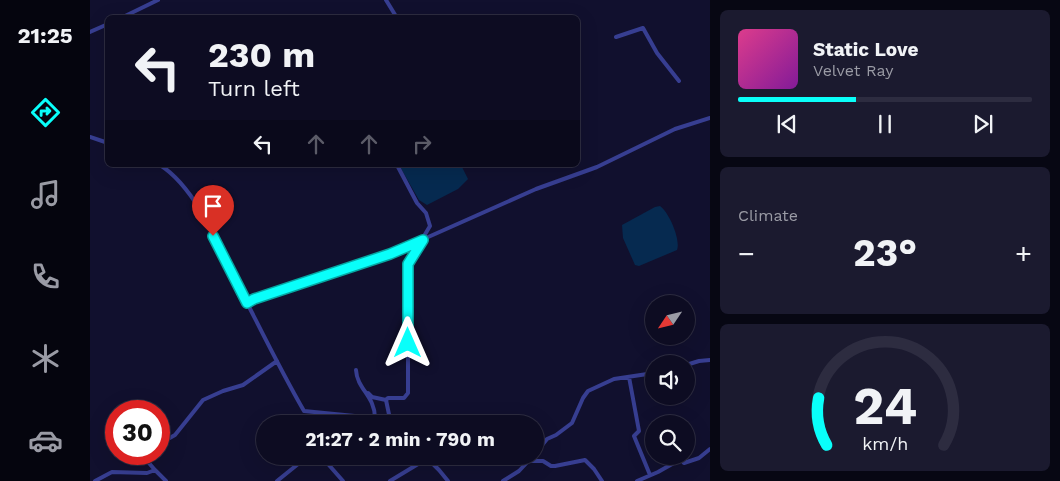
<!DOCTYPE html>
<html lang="en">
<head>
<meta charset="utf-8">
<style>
	body { margin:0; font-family:"Work Sans",sans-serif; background:#1b1a2f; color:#f1f3f6; height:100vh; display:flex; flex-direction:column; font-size:19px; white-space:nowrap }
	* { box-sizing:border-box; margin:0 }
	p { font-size:16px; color:#9a9ba5 }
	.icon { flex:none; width:28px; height:28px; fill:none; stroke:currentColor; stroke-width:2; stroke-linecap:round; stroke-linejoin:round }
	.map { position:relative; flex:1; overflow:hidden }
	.drawer { display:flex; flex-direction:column; gap:10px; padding:10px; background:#070713; width:350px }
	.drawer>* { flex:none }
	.top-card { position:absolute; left:15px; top:15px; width:475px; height:152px; border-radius:8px; box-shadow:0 5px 20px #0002,0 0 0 1px #2d2c40; background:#0d0c22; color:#f1f3f6; overflow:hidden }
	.needle { width:32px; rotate:235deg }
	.fabs { position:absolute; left:555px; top:295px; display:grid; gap:10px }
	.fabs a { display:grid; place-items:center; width:50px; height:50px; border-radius:50%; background:#0d0c22; box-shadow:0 5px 20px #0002,0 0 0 1px #2d2c40; font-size:25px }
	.speed { position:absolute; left:15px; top:400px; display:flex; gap:10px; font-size:25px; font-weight:700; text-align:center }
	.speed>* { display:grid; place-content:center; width:65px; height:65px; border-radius:50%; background:#0d0c22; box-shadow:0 5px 20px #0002,0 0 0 1px #2d2c40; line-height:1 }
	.speed .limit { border:8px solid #d22; background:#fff; color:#111 }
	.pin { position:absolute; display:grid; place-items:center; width:42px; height:42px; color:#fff; margin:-51px -21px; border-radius:50% 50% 50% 0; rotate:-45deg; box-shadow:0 0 5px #0007 }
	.pin .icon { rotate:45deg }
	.me { position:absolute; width:55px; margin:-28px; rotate:0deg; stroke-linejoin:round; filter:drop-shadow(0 0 4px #0008) }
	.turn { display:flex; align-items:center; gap:18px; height:105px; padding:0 20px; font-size:22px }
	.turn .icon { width:65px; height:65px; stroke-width:2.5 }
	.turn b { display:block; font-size:35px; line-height:42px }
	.lanes { display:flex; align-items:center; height:48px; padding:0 20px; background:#0003; justify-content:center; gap:25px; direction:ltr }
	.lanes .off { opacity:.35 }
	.big { font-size:38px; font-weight:700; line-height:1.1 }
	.drawer .card { flex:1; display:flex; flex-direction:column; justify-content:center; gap:8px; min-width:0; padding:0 18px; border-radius:8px; background:#1b1a2f }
	.drawer .dial { align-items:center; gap:0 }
	.dial svg { height:130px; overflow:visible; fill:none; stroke:#2d2c40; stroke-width:7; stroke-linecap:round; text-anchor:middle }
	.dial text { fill:#f1f3f6; stroke:none }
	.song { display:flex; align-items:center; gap:15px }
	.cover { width:60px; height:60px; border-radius:8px; background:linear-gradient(135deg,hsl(330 70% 55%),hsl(290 70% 35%)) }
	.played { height:5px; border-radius:2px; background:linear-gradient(90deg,#09fffa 40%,#2d2c40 40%) }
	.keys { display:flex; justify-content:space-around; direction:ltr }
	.heat { display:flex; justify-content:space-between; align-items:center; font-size:28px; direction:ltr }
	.trip { position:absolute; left:166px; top:415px; width:288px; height:50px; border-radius:25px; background:#0d0c22; box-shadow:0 5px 20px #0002,0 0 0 1px #2d2c40; font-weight:700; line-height:50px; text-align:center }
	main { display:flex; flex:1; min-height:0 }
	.tabs { display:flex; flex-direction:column; width:90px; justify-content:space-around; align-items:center; background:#05050e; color:#9a9ba5 }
	.tabs .icon { width:35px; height:35px }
	.tabs .selected { color:#09fffa }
	.tabs b { font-size:22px; color:#f1f3f6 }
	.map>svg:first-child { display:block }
	.water { fill:#062a50 }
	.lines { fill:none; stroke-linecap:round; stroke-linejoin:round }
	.minor { stroke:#373e91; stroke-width:4 }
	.route-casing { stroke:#06a6a2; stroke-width:12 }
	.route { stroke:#09fffa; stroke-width:9 }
</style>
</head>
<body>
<main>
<nav class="tabs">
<b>21:25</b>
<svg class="icon selected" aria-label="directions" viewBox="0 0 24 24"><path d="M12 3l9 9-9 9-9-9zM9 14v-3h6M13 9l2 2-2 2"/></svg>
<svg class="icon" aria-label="music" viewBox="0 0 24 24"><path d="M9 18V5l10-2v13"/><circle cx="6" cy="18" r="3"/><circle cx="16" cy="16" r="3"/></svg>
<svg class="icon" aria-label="phone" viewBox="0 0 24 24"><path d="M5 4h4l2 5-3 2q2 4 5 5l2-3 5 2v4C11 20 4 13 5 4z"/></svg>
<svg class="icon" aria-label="climate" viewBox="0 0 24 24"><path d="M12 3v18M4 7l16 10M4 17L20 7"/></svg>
<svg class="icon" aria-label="car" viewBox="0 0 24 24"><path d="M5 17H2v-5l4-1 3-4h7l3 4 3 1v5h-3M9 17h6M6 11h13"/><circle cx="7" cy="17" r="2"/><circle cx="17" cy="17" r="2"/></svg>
</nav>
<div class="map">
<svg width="620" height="481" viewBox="0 0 620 481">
	<rect width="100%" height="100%" fill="#11102e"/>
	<!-- water -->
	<path class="water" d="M 309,165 L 371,165 L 378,179 L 368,189 L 337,205 L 329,200 Z
		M 570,206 C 579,212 591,240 587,250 L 549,266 L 545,265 L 533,238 L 532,225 L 565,207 Z"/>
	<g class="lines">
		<!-- minor -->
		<path class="minor" d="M 296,0 L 307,18
			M 31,18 L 68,0
			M 0,32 L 18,24
			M 526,37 L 553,28 L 567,53 L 589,81
			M 0,137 L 18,143
			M 70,165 C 108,189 132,253 152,293 C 172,332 192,373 214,411 L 285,418 L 296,424
			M 157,303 L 164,299 L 300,254 L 446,189 L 507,167 L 585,129 L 620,118
			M 596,365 L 609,361 L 620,360
			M 266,370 C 267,389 285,396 285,418
			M 539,377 L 549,431 L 544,436 L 560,475
			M 278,393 L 282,397 L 296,400
			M 257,424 L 267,416
			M 301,424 L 296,400 L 298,398 L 314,398 L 318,393 L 318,263 L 340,226 L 336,213 L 327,203 L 307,165
			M 69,444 L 85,435 L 113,400 L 133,391 L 153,385 L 187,361
			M 445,454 L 457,439 L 466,435 L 482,423 L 493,398 L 498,391 L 524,379 L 564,373
			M 231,456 L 253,481
			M 335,456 L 349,470 L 358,481
			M 439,461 L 453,461 L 461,466 L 465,466 L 495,460 L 504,469 L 512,481
			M 65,470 L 76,481
			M 5,481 L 22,472 L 57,473 L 65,470 L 51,454
			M 187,481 L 218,456
			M 300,481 L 338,458
			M 413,481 L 429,471 L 443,456
			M 547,481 L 568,472 L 591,459 L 594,463 L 609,458 L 620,449"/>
	</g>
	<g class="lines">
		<defs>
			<path id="route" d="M 123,236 L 157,303 L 164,299 L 300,254 L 333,240 L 318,264 L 318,343"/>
		</defs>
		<!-- route casing -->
		<use href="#route" class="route-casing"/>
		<!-- route -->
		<use href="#route" class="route"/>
	</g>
</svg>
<div class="fabs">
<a><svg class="needle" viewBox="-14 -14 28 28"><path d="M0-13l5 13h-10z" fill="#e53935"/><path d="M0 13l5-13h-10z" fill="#9a9ba5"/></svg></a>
<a><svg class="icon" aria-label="sound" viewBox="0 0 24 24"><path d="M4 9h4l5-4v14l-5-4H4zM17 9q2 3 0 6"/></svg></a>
<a><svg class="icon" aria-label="search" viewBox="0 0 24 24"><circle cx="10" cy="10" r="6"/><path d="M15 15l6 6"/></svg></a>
</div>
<div class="speed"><div class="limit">30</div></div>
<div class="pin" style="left:123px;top:236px;background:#d93025"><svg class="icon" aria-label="arrive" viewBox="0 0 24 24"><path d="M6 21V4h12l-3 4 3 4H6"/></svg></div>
<svg class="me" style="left:318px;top:343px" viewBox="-20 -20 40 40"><path d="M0-17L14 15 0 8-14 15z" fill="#09fffa" stroke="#fff" stroke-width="4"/></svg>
<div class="trip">21:27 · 2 min · 790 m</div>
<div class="top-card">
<div class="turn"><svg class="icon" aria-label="left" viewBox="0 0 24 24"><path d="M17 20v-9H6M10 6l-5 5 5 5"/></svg><div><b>230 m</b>Turn left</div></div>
<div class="lanes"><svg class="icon" aria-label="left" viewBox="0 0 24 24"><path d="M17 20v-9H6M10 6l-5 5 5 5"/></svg><svg class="icon off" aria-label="ahead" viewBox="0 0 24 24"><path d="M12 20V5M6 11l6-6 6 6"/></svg><svg class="icon off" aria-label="ahead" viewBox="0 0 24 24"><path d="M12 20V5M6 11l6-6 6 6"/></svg><svg class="icon off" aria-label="right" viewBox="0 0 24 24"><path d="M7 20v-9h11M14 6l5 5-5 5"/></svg></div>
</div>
</div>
<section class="drawer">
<div class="card">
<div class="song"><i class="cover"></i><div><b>Static Love</b><p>Velvet Ray</p></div></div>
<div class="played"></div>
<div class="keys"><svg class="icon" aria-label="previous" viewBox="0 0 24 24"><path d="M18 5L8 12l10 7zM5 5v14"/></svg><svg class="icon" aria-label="pause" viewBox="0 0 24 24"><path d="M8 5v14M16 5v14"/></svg><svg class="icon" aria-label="next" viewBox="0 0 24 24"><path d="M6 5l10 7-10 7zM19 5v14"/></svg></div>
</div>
<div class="card"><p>Climate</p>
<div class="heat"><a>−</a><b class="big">23°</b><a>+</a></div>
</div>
<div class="card dial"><svg viewBox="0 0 100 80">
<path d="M14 69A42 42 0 1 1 86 69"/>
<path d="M14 69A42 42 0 0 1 9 40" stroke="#09fffa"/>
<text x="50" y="56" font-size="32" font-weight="700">24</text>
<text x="50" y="72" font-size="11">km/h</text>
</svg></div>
</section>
</main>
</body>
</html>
